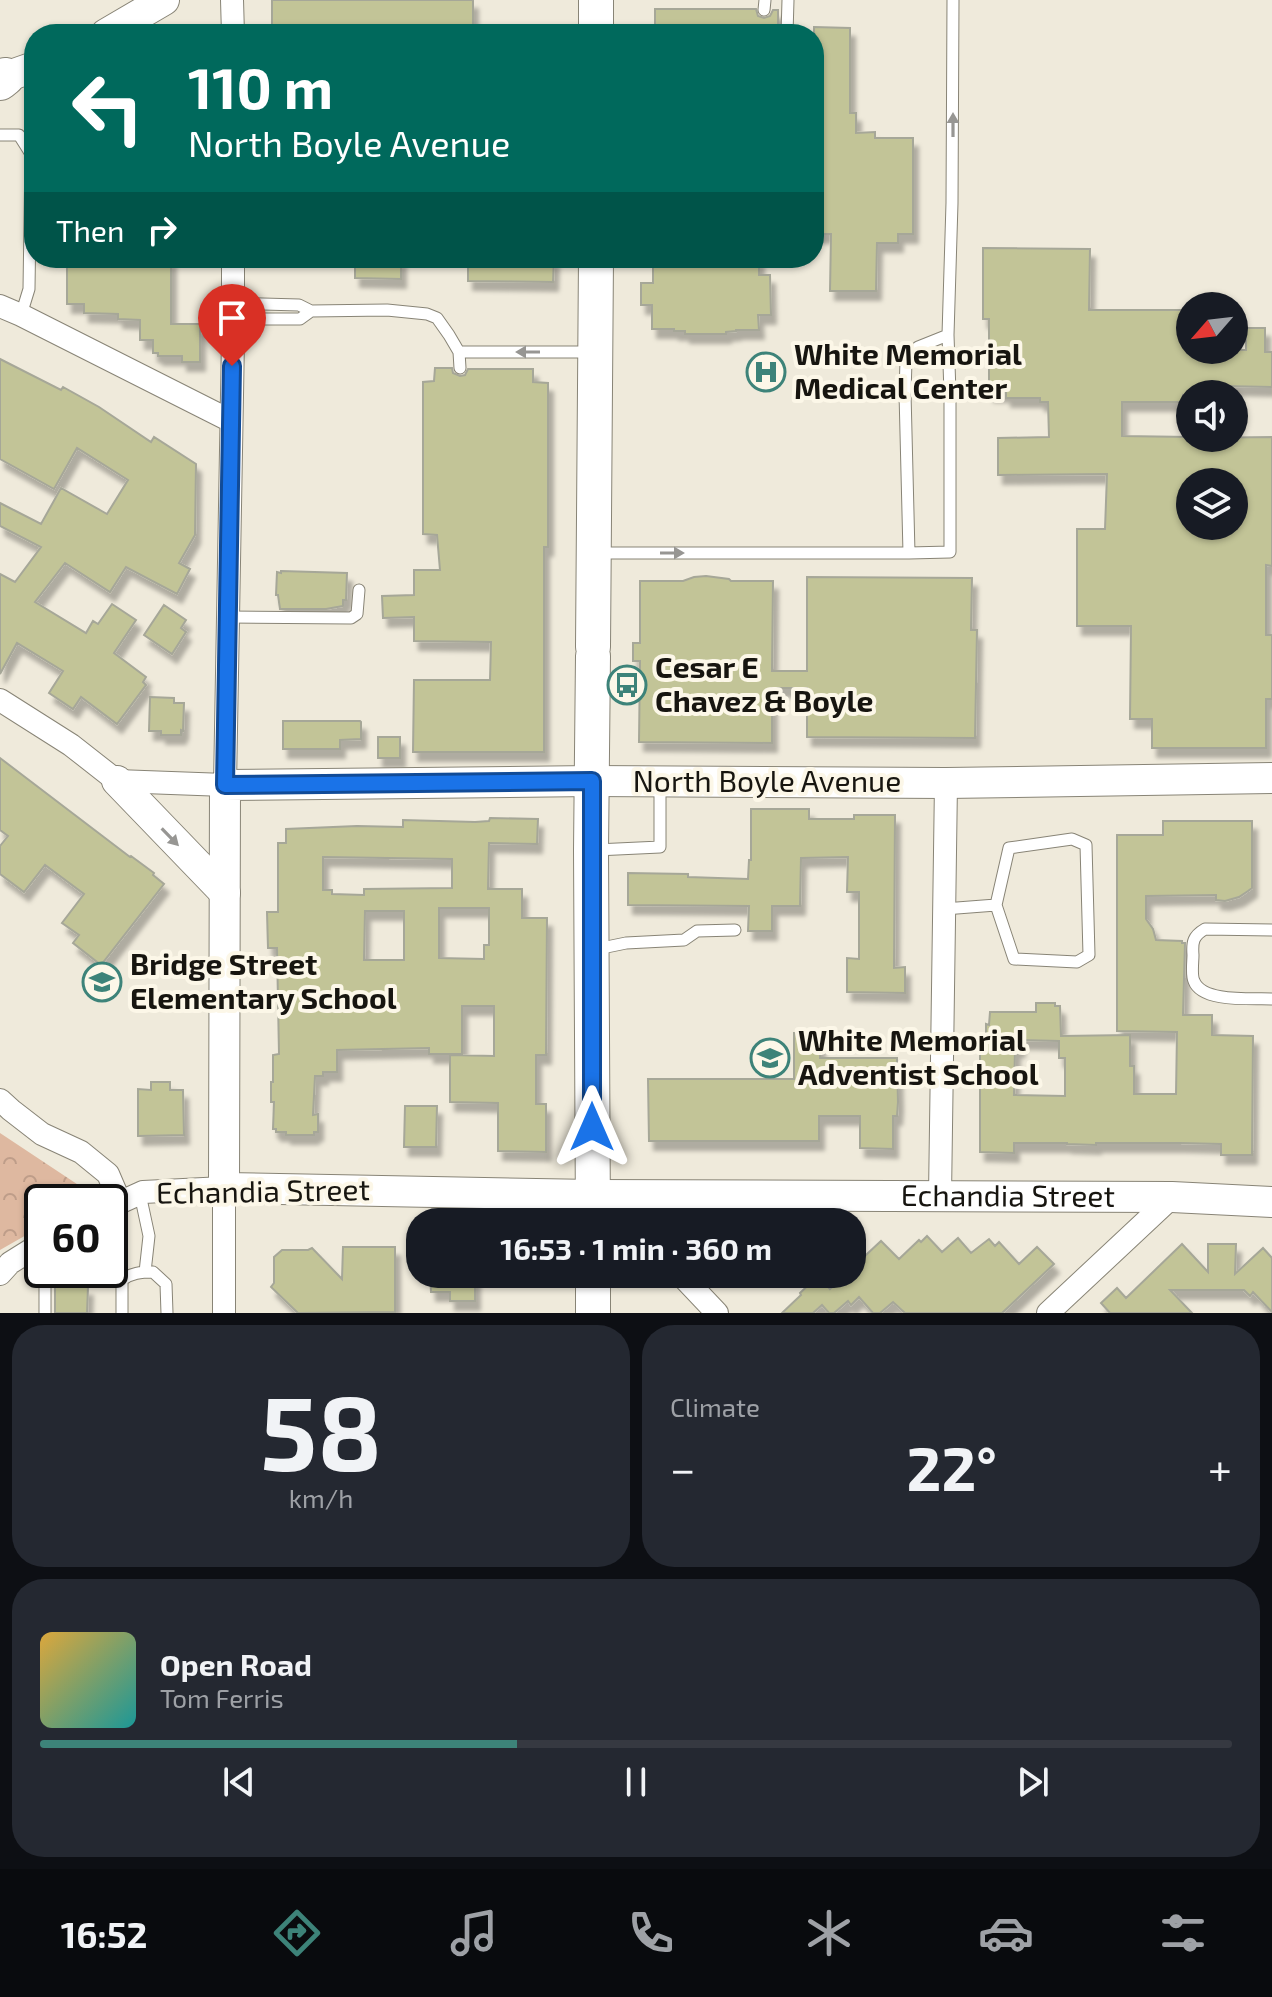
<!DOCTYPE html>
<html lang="en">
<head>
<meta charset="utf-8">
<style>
	body { margin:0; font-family:"Exo 2",sans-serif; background:#242831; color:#f1f3f6; height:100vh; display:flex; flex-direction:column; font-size:30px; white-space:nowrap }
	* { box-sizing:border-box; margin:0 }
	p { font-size:26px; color:#9ea1a6 }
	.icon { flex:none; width:44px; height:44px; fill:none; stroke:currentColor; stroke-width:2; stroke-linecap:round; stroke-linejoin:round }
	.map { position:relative; height:1313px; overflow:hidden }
	.sheet { display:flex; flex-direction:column; gap:12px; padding:12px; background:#0d0f14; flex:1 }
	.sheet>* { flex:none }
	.guide { position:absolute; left:24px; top:24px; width:800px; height:244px; border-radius:32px; box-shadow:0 2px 6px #0004; background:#00695c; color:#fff; overflow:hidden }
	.needle { width:52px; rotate:242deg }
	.tools { position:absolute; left:1176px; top:292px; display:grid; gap:16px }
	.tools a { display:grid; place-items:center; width:72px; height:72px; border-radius:50%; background:#171b24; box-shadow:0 2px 6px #0004; font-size:40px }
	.speed { position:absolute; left:24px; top:1184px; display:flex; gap:16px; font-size:40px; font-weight:700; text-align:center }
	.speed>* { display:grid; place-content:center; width:104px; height:104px; border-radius:50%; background:#171b24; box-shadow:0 2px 6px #0004; line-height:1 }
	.speed .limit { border:4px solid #111; border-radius:12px; background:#fff; color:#111 }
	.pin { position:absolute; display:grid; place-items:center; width:68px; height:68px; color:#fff; margin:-82px -34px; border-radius:50% 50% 50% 0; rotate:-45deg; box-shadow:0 0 8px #0007 }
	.pin .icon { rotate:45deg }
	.me { position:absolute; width:88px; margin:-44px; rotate:0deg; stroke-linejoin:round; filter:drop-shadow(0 0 6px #0008) }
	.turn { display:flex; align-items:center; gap:28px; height:168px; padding:0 32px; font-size:36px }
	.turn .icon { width:104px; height:104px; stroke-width:2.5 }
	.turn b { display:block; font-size:56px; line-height:68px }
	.then { display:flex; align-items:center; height:76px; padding:0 32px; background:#0003; gap:16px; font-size:30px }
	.big { font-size:60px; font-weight:700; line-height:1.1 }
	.sheet .card { flex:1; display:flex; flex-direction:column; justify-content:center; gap:12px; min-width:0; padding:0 28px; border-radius:32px; background:#242831 }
	.sheet .dial { align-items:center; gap:0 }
	.dial b { font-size:104px; line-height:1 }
	.song { display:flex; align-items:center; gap:24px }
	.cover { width:96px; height:96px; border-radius:12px; background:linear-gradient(135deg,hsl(40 70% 55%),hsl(180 70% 35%)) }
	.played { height:8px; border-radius:4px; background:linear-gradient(90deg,#3d8379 40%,#363941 40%) }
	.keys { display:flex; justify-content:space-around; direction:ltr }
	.heat { display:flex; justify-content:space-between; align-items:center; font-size:44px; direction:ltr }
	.sheet .tiles { flex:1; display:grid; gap:12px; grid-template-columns:1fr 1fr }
	.card:last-child { grid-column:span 2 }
	.trip { position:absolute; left:406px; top:1208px; width:460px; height:80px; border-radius:32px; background:#171b24; box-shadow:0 2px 6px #0004; font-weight:700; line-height:80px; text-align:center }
	.menu { display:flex; height:128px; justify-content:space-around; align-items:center; background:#090b0e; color:#9ea1a6 }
	.menu .icon { width:56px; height:56px }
	.menu .on { color:#3d8379 }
	.menu b { font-size:36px; color:#f1f3f6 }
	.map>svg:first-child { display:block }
	.park { fill:url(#park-crowns) }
	.building { fill:#c2c497; stroke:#a6a798; stroke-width:2; fill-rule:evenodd; filter:url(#shadow) }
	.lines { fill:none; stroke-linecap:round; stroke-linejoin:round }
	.lane-casing { stroke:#888476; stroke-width:13 }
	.street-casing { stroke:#888476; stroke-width:24 }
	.secondary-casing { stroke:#888476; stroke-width:32 }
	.primary-casing { stroke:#888476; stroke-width:36 }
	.highway-casing { stroke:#888476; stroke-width:40 }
	.lane { stroke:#fff; stroke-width:11 }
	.street { stroke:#fff; stroke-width:22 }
	.secondary { stroke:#fff; stroke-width:30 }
	.primary { stroke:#fff; stroke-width:34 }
	.highway { stroke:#fff; stroke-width:38 }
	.oneway { fill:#979693 }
	.route-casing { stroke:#114b97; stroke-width:20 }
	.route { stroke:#1a73e8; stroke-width:14 }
	.labels { text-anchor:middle; stroke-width:8; stroke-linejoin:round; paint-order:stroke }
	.poi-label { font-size:30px; font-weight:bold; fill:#171510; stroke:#fcf7e8; text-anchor:start }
	.street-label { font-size:30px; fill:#171510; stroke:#fcf7e8 }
</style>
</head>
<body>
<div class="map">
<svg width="1272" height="1313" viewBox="0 0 1272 1313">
	<defs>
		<pattern id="park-crowns" width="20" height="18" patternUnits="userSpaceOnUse" patternTransform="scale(2)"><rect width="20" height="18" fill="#deb8a0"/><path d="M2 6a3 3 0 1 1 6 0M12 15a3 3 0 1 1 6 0" fill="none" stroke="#be9d89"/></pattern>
		<filter id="shadow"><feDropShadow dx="5" dy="9" stdDeviation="2" flood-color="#0004"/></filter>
	</defs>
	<rect width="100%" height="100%" fill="#efeadb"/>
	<!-- park -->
	<path class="park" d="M 0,1133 L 95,1196 L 85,1202 L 42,1202 L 42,1226 L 0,1250 Z"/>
	<!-- building -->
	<path class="building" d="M 272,0 L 473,0 L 473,34 L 443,34 L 443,28 L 404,28 L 404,34 L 272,34 Z
		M 655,9 L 756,9 L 758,16 L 764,18 L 770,16 L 773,10 L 778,10 L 778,34 L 655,34 Z
		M 814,27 L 850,28 L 850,113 L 856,113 L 856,133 L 875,132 L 875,138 L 913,138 L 913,234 L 898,234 L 898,243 L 877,243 L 876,291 L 830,291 L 831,234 L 814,234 Z
		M 983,248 L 1090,249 L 1089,310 L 1184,310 L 1184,314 L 1190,314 L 1190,350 L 1246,350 L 1246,328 L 1265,328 L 1265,352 L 1272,352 L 1272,387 L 1223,386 L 1223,394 L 1190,394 L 1190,396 L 1183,395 L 1183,402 L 1122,402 L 1122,436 L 1190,437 L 1190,438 L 1272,437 L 1272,566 L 1266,565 L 1266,635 L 1272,635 L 1272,699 L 1266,699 L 1266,748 L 1152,748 L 1152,719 L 1130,719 L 1131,626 L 1077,626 L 1077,529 L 1105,529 L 1107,474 L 998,475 L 998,438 L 1049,437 L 1048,402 L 1040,402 L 1040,398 L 1006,398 L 1006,393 L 989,393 L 989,319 L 983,319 ZM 1190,482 L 1234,482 L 1234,526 L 1190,526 Z
		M 67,258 L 171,258 L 171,324 L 200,324 L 200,362 L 182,362 L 182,356 L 158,356 L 158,353 L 153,353 L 153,340 L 140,340 L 140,320 L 118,319 L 118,314 L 84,313 L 84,304 L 67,304 Z
		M 355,258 L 401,258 L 401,279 L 355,278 Z
		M 468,258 L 554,258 L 553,282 L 468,281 Z
		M 653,258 L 759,258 L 759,275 L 770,275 L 771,315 L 758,315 L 759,330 L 736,330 L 736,331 L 726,332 L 726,334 L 685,334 L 685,331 L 674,331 L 674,329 L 652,329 L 652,305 L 641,305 L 641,283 L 653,283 Z
		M 0,359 L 61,390 L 63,387 L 99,407 L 151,442 L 154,437 L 196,464 L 195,535 L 179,563 L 190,569 L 177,594 L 126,567 L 110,592 L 65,563 L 35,602 L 86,633 L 93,621 L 98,624 L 112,604 L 136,620 L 114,653 L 146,677 L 143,682 L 146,685 L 117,724 L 81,697 L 73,709 L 49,693 L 63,671 L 17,643 L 0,674 L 0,574 L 15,582 L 41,547 L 0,526 L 0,503 L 41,524 L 61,488 L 107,514 L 128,480 L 77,448 L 54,489 L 0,459 Z
		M 435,368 L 452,368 L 453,373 L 460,376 L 465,375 L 468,369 L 533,369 L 533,382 L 548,383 L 548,547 L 544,547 L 544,752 L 413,752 L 414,680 L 490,680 L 491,642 L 414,641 L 414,617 L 383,618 L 382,596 L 414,595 L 414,570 L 440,570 L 437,535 L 423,534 L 423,382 L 434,381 Z
		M 281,571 L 347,573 L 346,600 L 343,600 L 343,606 L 326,609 L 280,609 L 278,595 L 276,595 L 277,572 L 281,573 Z
		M 706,576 L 729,579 L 731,581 L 773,581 L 772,671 L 807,671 L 807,577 L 972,578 L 971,630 L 977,630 L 975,738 L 807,737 L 807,688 L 772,688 L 772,743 L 639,742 L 640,661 L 633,661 L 633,643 L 640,643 L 640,581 L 683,581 L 694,577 Z
		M 164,605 L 186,620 L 181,628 L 186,632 L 172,654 L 144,635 Z
		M 150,697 L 174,698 L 174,703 L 184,703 L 183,731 L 181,730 L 181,735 L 161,735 L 161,731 L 149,731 Z
		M 283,721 L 360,721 L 361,722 L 361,739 L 340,740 L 340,749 L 283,749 Z
		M 378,737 L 400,737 L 400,758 L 378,758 Z
		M 0,758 L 130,857 L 131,856 L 154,873 L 153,875 L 164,884 L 101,965 L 73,943 L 79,935 L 62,923 L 84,894 L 45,865 L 24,892 L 0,874 L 0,846 L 8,836 L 0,830 Z
		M 751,809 L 809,809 L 809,819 L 854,819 L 854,815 L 895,815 L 894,968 L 905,967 L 905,993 L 847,992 L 847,958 L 859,959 L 859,892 L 847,892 L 848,857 L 801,858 L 800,906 L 772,906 L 772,931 L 748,931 L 749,906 L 628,905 L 628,873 L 688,874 L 688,877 L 748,879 L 749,860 L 751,860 Z
		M 490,818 L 538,819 L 537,844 L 489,843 L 488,889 L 522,889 L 522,918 L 547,918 L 546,1055 L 536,1055 L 536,1104 L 546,1104 L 546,1152 L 498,1151 L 498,1103 L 450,1102 L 450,1055 L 494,1056 L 494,1006 L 462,1006 L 462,1054 L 429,1054 L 429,1048 L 337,1050 L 337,1072 L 323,1072 L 323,1076 L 315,1076 L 313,1115 L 318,1114 L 318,1132 L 314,1132 L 314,1135 L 286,1135 L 286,1132 L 276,1132 L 276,1129 L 273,1129 L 274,1102 L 271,1102 L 271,1082 L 273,1082 L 273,1055 L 279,1054 L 277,948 L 268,948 L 267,912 L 278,912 L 278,843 L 286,843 L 286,829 L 357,826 L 403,827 L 403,820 L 475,822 L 489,821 ZM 323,857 L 452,859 L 452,888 L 364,889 L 364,895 L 332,894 L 332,890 L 323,890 ZM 439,908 L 489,908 L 489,945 L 484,945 L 484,959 L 439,958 ZM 365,911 L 404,911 L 404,960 L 364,960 Z
		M 1163,821 L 1252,821 L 1252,888 L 1248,891 L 1239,897 L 1225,901 L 1216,900 L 1216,895 L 1146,896 L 1146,919 L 1153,929 L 1156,940 L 1182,941 L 1182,943 L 1185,943 L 1183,1015 L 1212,1015 L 1212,1035 L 1253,1036 L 1252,1155 L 1221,1155 L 1221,1144 L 1180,1143 L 1096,1143 L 1096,1145 L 1067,1144 L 1067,1143 L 1014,1143 L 1014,1153 L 980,1152 L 980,1049 L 986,1049 L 986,1024 L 989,1025 L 990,1012 L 1036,1012 L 1036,1003 L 1055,1003 L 1055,1006 L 1060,1006 L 1061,1036 L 1130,1035 L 1130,1066 L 1134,1066 L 1134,1094 L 1176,1094 L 1177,1032 L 1117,1031 L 1117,835 L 1163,835 ZM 1020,1040 L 1059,1041 L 1059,1058 L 1065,1058 L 1065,1096 L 1014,1095 L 1015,1049 L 1020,1048 Z
		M 794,1033 L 820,1033 L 820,1058 L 897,1058 L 898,1102 L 897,1116 L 893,1116 L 893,1149 L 860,1148 L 860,1116 L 819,1116 L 819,1141 L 649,1141 L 648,1079 L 794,1079 Z
		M 151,1082 L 170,1082 L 170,1090 L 183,1090 L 184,1135 L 138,1136 L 138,1089 L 151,1090 Z
		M 405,1106 L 437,1106 L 436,1147 L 404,1147 Z
		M 927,1236 L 942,1252 L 958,1238 L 971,1253 L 989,1239 L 995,1246 L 999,1242 L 1019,1264 L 1037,1247 L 1054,1264 L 1002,1313 L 905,1313 L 893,1302 L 880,1313 L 873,1313 L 859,1297 L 851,1305 L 848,1301 L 834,1313 L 829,1313 L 822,1305 L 813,1313 L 782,1313 L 801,1295 L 800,1293 L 818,1276 L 830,1289 L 846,1274 L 852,1274 L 852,1268 L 881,1241 L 899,1259 L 919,1240 L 921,1242 Z
		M 1182,1244 L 1208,1272 L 1208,1244 L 1236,1244 L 1235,1274 L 1263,1248 L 1272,1258 L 1272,1312 L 1253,1292 L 1250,1296 L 1244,1290 L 1170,1290 L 1192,1313 L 1110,1313 L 1101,1303 L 1117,1288 L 1126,1298 Z
		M 343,1247 L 395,1247 L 395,1312 L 298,1313 L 271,1287 L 274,1283 L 274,1257 L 282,1250 L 308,1250 L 312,1248 L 342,1279 Z
		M 430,1274 L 475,1274 L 475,1301 L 450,1301 L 450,1292 L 431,1292 Z
		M 55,1286 L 88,1287 L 87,1313 L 55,1313 Z"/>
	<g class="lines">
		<defs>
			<path id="lane" d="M 764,10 L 765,0
				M 787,34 L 788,0
				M 0,135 L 19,135 L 31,154 L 29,289 L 21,315
				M 233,303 L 299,305 L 311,311 L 387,310 L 427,314 L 437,318 L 449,335 L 459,352 L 460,368
				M 233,319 L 300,319 L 311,311
				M 948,335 L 950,393 L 950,552 L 909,553 L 905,393 L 906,361 L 918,347 Z
				M 948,335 L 952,203 L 953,0
				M 459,352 L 591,352
				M 599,553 L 909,553
				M 228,617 L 351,618 L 357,614 L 359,590
				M 596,850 L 660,847 L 660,785
				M 944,909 L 996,905 L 1014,959 L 1077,962 L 1089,955 L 1086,845 L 1072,839 L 1009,848 L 996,905
				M 1272,930 L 1205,929 C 1193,936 1192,942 1193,955 C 1193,962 1191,975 1194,981 C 1202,1003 1253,998 1272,999
				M 597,949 L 626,943 L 684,940 L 697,931 L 735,930
				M 140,1194 L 149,1236 L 145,1272
				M 43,1270 L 45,1285 L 45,1313
				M 122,1313 L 122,1280 C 131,1273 141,1272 153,1272 L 166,1284 L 167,1313"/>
			<path id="street" d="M 232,0 L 233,34
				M 0,306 L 21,315 L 231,421
				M 0,700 L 71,745 L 117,781 L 225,785 L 233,339 L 233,258
				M 0,1100 L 11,1110 L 42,1134 L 81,1152 L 108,1174 L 120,1202
				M 647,1195 L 648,1222
				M 940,1196 L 946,783
				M 110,1207 L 143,1192 L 224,1188 L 224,1313
				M 0,1274 L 10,1263 L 42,1243
				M 680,1274 L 717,1313
				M 1048,1313 L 1172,1197"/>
			<g id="secondary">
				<path d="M 106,34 L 164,0"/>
				<path d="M 0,79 L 34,67"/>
				<path id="s1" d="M 1272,778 L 946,783 L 592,781 L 225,785 L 224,1188 L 593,1195 L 1172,1197 L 1272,1202"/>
				<path d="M 117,781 L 225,893"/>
			</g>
			<path id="primary" d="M 596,0 L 596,34
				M 593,647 L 596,258
				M 593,1222 L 591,850 L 593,656
				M 593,1313 L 593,1274"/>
			<path id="highway" d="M 0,81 L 5,77"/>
		</defs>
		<!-- lane casing -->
		<use href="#lane" class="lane-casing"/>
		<!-- street casing -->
		<use href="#street" class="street-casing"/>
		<!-- secondary casing -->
		<use href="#secondary" class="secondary-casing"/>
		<!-- primary casing -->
		<use href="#primary" class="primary-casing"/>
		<!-- highway casing -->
		<use href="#highway" class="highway-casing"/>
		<!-- lane -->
		<use href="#lane" class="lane"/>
		<!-- street -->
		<use href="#street" class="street"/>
		<!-- secondary -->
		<use href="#secondary" class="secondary"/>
		<!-- primary -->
		<use href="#primary" class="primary"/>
		<!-- highway -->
		<use href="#highway" class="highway"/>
	</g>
	<!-- one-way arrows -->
	<defs><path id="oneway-solid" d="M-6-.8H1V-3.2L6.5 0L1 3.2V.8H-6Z" transform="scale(2)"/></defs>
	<g class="oneway">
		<use href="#oneway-solid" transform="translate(953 125) rotate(-90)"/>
		<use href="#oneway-solid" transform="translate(528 352) rotate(180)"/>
		<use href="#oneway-solid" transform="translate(672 553)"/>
		<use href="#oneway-solid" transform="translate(170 837) rotate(46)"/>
	</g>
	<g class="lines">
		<defs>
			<path id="route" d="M 232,366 L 225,785 L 592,781 L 592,1127"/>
		</defs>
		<!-- route casing -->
		<use href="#route" class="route-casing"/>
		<!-- route -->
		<use href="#route" class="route"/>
	</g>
	<!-- icons -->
	<defs>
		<symbol id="hospital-ring" viewBox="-11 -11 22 22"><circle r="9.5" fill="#fcf7e8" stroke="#3d8379" stroke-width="1.5"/><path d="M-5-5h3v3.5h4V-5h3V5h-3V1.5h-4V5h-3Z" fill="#3d8379"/></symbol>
		<symbol id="bus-ring" viewBox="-11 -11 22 22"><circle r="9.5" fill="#fcf7e8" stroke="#3d8379" stroke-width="1.5"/><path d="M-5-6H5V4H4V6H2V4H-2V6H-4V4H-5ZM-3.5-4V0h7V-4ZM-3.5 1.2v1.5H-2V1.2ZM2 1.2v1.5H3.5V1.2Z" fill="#3d8379"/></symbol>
		<symbol id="school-ring" viewBox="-11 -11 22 22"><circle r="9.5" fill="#fcf7e8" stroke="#3d8379" stroke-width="1.5"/><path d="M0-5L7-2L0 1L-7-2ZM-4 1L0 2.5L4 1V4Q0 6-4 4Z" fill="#3d8379"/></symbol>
	</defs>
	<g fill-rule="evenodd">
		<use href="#hospital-ring" x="744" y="350" width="44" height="44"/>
		<use href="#bus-ring" x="605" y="663" width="44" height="44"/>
		<use href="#school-ring" x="80" y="960" width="44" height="44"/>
		<use href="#school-ring" x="748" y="1036" width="44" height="44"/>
	</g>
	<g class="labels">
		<!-- poi labels -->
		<g class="poi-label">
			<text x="794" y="365">White Memorial<tspan x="794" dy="34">Medical Center</tspan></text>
			<text x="655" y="678">Cesar E<tspan x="655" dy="34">Chavez &amp; Boyle</tspan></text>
			<text x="130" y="975">Bridge Street<tspan x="130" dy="34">Elementary School</tspan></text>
			<text x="798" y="1051">White Memorial<tspan x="798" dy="34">Adventist School</tspan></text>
		</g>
		<!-- street labels -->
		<g class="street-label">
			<text x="767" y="792">North Boyle Avenue</text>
			<text transform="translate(263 1192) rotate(-1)" y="10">Echandia Street</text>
			<text dy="10" stroke="none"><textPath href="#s1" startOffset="2234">Echandia Street</textPath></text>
		</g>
	</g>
</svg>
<div class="tools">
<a><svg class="needle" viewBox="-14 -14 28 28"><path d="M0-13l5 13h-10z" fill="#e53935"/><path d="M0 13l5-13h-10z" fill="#9ea1a6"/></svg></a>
<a><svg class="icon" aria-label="sound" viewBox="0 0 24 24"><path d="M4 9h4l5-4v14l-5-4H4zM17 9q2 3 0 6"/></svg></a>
<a><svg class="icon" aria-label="layers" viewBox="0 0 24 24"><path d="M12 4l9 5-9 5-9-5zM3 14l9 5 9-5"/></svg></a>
</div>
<div class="speed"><div class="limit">60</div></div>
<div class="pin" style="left:232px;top:366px;background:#d93025"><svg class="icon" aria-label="arrive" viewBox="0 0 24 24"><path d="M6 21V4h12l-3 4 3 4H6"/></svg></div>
<svg class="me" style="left:592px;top:1127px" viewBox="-20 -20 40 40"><path d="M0-17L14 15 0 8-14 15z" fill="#1a73e8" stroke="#fff" stroke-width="4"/></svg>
<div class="trip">16:53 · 1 min · 360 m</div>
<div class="guide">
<div class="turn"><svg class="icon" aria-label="left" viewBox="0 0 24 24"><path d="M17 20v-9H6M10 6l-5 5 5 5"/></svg><div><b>110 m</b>North Boyle Avenue</div></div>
<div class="then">Then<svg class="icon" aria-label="right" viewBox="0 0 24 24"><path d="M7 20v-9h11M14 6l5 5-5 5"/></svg></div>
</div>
</div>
<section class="sheet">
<div class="tiles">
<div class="card dial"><b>58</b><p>km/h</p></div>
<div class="card"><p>Climate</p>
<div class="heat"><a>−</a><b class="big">22°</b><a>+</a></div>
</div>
<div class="card">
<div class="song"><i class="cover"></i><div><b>Open Road</b><p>Tom Ferris</p></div></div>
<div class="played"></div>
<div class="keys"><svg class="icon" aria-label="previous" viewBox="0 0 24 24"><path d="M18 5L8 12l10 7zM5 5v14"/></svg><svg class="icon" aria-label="pause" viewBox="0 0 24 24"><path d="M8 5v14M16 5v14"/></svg><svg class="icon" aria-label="next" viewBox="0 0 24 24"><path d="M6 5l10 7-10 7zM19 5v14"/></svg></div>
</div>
</div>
</section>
<nav class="menu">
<b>16:52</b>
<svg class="icon on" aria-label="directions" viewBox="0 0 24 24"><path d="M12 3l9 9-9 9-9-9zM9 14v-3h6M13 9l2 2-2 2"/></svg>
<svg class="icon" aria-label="music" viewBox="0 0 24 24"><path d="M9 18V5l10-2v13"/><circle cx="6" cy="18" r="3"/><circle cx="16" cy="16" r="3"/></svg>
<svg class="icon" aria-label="phone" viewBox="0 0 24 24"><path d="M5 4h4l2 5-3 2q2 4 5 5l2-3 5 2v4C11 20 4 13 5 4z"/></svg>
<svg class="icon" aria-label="climate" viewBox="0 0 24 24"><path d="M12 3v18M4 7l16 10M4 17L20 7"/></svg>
<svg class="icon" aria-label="car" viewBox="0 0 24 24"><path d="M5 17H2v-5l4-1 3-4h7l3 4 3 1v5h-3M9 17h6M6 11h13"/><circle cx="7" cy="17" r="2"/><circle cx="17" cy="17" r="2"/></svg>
<svg class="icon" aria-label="filters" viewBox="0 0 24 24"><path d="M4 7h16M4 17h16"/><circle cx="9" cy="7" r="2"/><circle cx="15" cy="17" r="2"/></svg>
</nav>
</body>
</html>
